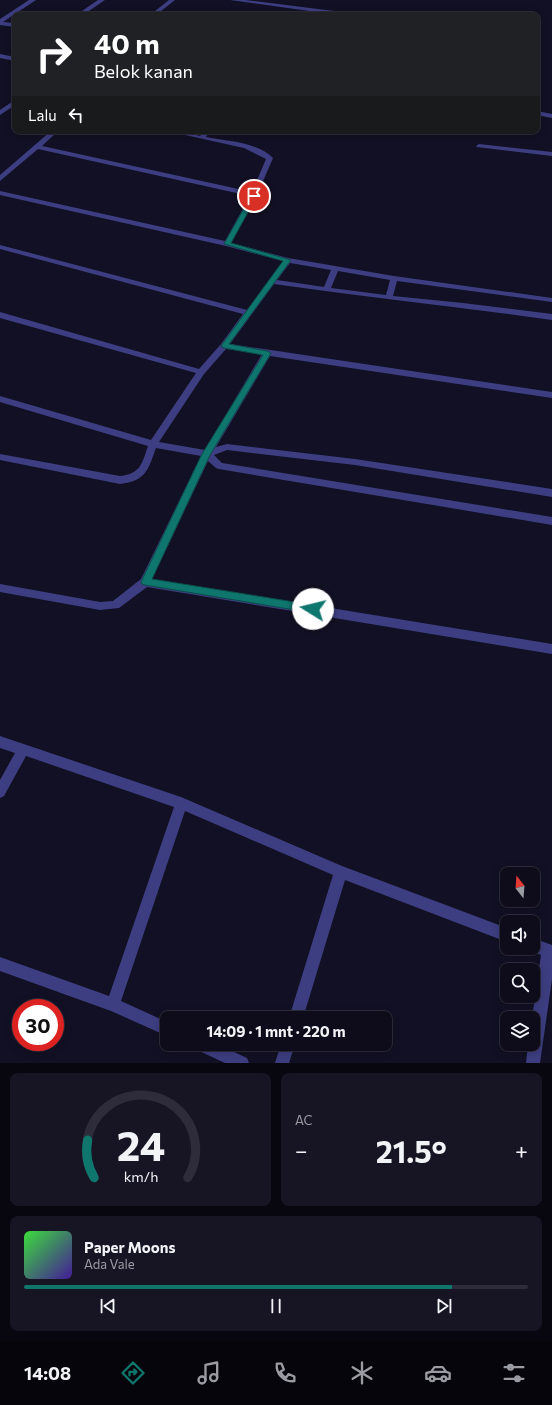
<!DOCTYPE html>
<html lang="id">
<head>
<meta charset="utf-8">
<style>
	body { margin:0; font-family:Commissioner,sans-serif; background:#171524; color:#f1f3f6; height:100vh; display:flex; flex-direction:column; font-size:15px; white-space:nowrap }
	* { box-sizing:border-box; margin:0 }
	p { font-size:13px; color:#9b9ba3 }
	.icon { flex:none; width:22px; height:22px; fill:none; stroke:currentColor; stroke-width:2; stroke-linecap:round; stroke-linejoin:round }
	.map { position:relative; height:1063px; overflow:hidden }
	.details { display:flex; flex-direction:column; gap:10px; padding:10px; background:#08070f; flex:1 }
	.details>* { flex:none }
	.hud { position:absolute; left:12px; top:12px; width:528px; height:122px; border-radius:8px; box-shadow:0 2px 10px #0003,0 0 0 1px #2e2c3a; background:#202124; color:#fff; overflow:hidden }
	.needle { width:26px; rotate:343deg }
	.controls { position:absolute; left:500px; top:867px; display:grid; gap:8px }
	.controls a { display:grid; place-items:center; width:40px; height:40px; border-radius:8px; background:#0e0c1b; box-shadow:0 2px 10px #0003,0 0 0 1px #2e2c3a; font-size:20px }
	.speed { position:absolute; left:12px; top:999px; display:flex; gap:8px; font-size:20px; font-weight:700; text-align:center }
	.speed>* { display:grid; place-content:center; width:52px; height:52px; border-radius:50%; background:#0e0c1b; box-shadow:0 2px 10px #0003,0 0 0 1px #2e2c3a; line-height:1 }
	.speed .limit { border:6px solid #d22; background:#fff; color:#111 }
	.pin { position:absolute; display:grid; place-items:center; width:34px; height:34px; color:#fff; margin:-17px; border:2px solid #fff; border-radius:50%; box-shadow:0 1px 4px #0007 }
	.me { position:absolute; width:44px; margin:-22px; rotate:279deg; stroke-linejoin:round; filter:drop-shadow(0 0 3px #0008) }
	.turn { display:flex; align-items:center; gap:14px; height:84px; padding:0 16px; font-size:18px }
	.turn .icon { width:52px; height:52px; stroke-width:2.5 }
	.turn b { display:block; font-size:28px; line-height:34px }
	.then { display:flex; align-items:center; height:38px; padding:0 16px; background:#0003; gap:8px; font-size:15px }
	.big { font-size:30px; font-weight:700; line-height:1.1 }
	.details .card { flex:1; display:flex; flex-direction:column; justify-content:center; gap:6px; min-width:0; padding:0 14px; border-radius:8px; background:#171524 }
	.details .dial { align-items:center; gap:0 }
	.dial svg { height:104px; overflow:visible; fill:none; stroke:#2e2c3a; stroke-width:7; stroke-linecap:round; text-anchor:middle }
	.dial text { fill:#f1f3f6; stroke:none }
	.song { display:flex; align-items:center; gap:12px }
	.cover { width:48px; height:48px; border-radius:6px; background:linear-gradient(135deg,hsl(120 70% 55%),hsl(260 70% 35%)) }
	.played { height:4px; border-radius:2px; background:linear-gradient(90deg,#0f766e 85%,#2e2c3a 85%) }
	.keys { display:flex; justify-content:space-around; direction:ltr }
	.heat { display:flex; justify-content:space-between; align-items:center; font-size:22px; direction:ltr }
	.details .tiles { flex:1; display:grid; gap:10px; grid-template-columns:1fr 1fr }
	.card:last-child { grid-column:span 2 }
	.trip { position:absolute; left:160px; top:1011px; width:232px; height:40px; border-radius:8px; background:#0e0c1b; box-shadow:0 2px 10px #0003,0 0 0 1px #2e2c3a; font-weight:700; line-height:40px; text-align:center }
	.dock { display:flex; height:64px; justify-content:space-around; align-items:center; background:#06050b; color:#9b9ba3 }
	.dock .icon { width:28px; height:28px }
	.dock .selected { color:#0f766e }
	.dock b { font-size:18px; color:#f1f3f6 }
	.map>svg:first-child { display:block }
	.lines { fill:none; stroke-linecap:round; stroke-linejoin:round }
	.minor { fill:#3d3e81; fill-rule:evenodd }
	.route { fill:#0f766e; stroke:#0a4d48 }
</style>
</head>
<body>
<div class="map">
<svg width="552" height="1063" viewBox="0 0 552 1063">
	<rect width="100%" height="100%" fill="#121024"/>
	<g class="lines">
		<!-- minor -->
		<path class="minor" d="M 29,0 L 36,0 L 3,22 L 15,23 L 15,27 L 0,25 L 0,19 Z
			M 98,0 L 105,0 L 83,15 L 76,15 Z
			M 169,0 L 175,0 L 156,15 L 150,15 Z
			M 230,0 L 245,0 L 350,13 L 353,15 L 338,15 Z
			M 0,54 L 15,57 L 15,61 L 0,58 Z
			M 15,100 L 15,105 L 0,115 L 0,110 Z
			M 537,111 L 552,114 L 552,118 L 537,115 Z
			M 51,131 L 58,131 L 42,146 L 252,192 L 266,159 L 244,148 L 167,131 L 179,131 L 200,136 L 204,131 L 210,131 L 206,137 C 227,141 257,142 273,158 L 257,195 L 231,243 L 288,258 L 394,276 L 552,298 L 552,302 L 397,281 L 393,296 L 463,303 L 552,314 L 552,320 C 459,307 366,297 274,284 L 230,344 L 552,392 L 552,398 L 270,356 L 216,447 L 227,444 L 355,459 L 552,489 L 552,497 L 355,465 L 227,450 L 214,455 L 222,463 L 552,517 L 552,525 L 219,469 L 216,468 L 208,461 L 152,579 L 552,644 L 552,654 L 147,587 L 119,608 L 100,610 L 0,592 L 0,584 L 100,602 L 113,601 L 141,579 L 201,456 L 156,448 C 148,470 146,481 120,484 L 0,460 L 0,454 L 120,476 C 141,474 142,463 148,446 L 0,402 L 0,396 L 151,440 L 196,373 L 0,318 L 0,312 L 199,369 L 221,344 L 243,314 L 0,249 L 0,245 L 247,310 L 283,261 L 226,246 L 0,195 L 0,191 L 225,241 L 250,196 L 38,149 L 0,181 L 0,175 ZM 290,263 L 331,270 L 324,287 L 277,280 ZM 338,271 L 390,280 L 386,295 L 331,288 ZM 226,349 L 262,354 L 205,450 L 159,442 L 204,374 Z
			M 479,144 L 552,152 L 552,156 L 477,147 L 476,146 Z
			M 0,736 L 181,797 L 342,866 L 507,928 L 507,942 L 345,880 L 303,1018 L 289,1018 L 333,875 L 185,811 L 121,1001 L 167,1022 L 167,1036 L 111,1011 L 0,971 L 0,957 L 109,996 L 174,807 L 26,756 L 4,796 L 0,798 L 0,780 L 15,753 L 0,748 Z
			M 533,938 L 552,945 L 552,979 L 540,1063 L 526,1063 L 528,1044 L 533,1044 L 532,1018 L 541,955 L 528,950 L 527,948 L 533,948 Z
			M 193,1044 L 217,1044 L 247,1058 L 249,1063 L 225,1063 L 195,1049 Z
			M 281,1044 L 295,1044 L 289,1063 L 275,1063 Z"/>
	</g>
	<!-- route -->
	<path class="route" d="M 252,194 L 257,196 L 231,243 L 291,260 L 229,344 L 267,351 L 271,353 L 210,455 L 152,579 L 313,605 L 317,606 L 318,609 L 317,612 L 313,613 L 145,585 L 142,584 L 141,582 L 202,454 L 263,355 L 224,348 L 221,346 L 283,261 L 224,244 Z"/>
</svg>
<div class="controls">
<a><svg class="needle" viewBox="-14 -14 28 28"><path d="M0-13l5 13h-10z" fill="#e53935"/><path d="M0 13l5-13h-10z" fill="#9b9ba3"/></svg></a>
<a><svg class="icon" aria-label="sound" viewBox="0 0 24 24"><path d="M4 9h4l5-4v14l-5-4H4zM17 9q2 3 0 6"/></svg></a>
<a><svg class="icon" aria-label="search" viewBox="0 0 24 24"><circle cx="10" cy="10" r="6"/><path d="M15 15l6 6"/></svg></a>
<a><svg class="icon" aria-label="layers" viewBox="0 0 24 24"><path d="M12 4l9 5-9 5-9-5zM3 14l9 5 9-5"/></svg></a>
</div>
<div class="speed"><div class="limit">30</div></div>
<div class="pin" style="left:254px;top:196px;background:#d93025"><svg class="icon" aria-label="arrive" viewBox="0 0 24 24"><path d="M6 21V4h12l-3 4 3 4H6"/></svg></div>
<svg class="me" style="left:313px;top:609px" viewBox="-20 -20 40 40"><circle r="19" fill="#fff"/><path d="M0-13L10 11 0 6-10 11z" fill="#0f766e"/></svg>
<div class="trip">14:09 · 1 mnt · 220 m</div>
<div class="hud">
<div class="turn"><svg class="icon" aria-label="right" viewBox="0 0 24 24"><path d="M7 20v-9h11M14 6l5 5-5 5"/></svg><div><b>40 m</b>Belok kanan</div></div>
<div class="then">Lalu<svg class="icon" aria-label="left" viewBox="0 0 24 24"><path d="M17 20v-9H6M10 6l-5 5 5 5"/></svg></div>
</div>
</div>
<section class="details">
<div class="tiles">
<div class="card dial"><svg viewBox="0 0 100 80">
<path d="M14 69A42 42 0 1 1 86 69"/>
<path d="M14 69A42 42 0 0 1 9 40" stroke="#0f766e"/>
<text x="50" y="56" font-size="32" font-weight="700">24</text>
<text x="50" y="72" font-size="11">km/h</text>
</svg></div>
<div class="card"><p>AC</p>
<div class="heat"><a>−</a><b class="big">21.5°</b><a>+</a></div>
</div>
<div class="card">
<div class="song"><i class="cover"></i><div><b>Paper Moons</b><p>Ada Vale</p></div></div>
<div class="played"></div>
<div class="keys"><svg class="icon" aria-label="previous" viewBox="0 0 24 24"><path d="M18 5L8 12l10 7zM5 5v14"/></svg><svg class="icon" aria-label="pause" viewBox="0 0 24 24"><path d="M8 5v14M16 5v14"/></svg><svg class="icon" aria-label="next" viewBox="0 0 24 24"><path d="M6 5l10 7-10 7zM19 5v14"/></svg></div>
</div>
</div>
</section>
<nav class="dock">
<b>14:08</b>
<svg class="icon selected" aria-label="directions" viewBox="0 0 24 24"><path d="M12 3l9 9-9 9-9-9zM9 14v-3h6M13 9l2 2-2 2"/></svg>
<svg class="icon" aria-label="music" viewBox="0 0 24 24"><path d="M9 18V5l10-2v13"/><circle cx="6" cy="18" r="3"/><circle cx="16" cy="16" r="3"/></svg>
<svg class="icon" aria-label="phone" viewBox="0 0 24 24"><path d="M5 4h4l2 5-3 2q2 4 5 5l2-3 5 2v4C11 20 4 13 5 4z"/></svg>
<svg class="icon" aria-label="climate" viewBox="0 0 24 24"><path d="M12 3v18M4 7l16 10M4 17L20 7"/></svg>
<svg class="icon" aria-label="car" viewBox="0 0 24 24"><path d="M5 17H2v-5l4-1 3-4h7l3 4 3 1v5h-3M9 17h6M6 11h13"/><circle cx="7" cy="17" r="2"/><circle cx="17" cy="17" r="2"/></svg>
<svg class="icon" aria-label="filters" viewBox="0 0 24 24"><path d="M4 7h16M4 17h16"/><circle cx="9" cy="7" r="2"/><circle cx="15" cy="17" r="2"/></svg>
</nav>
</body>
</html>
